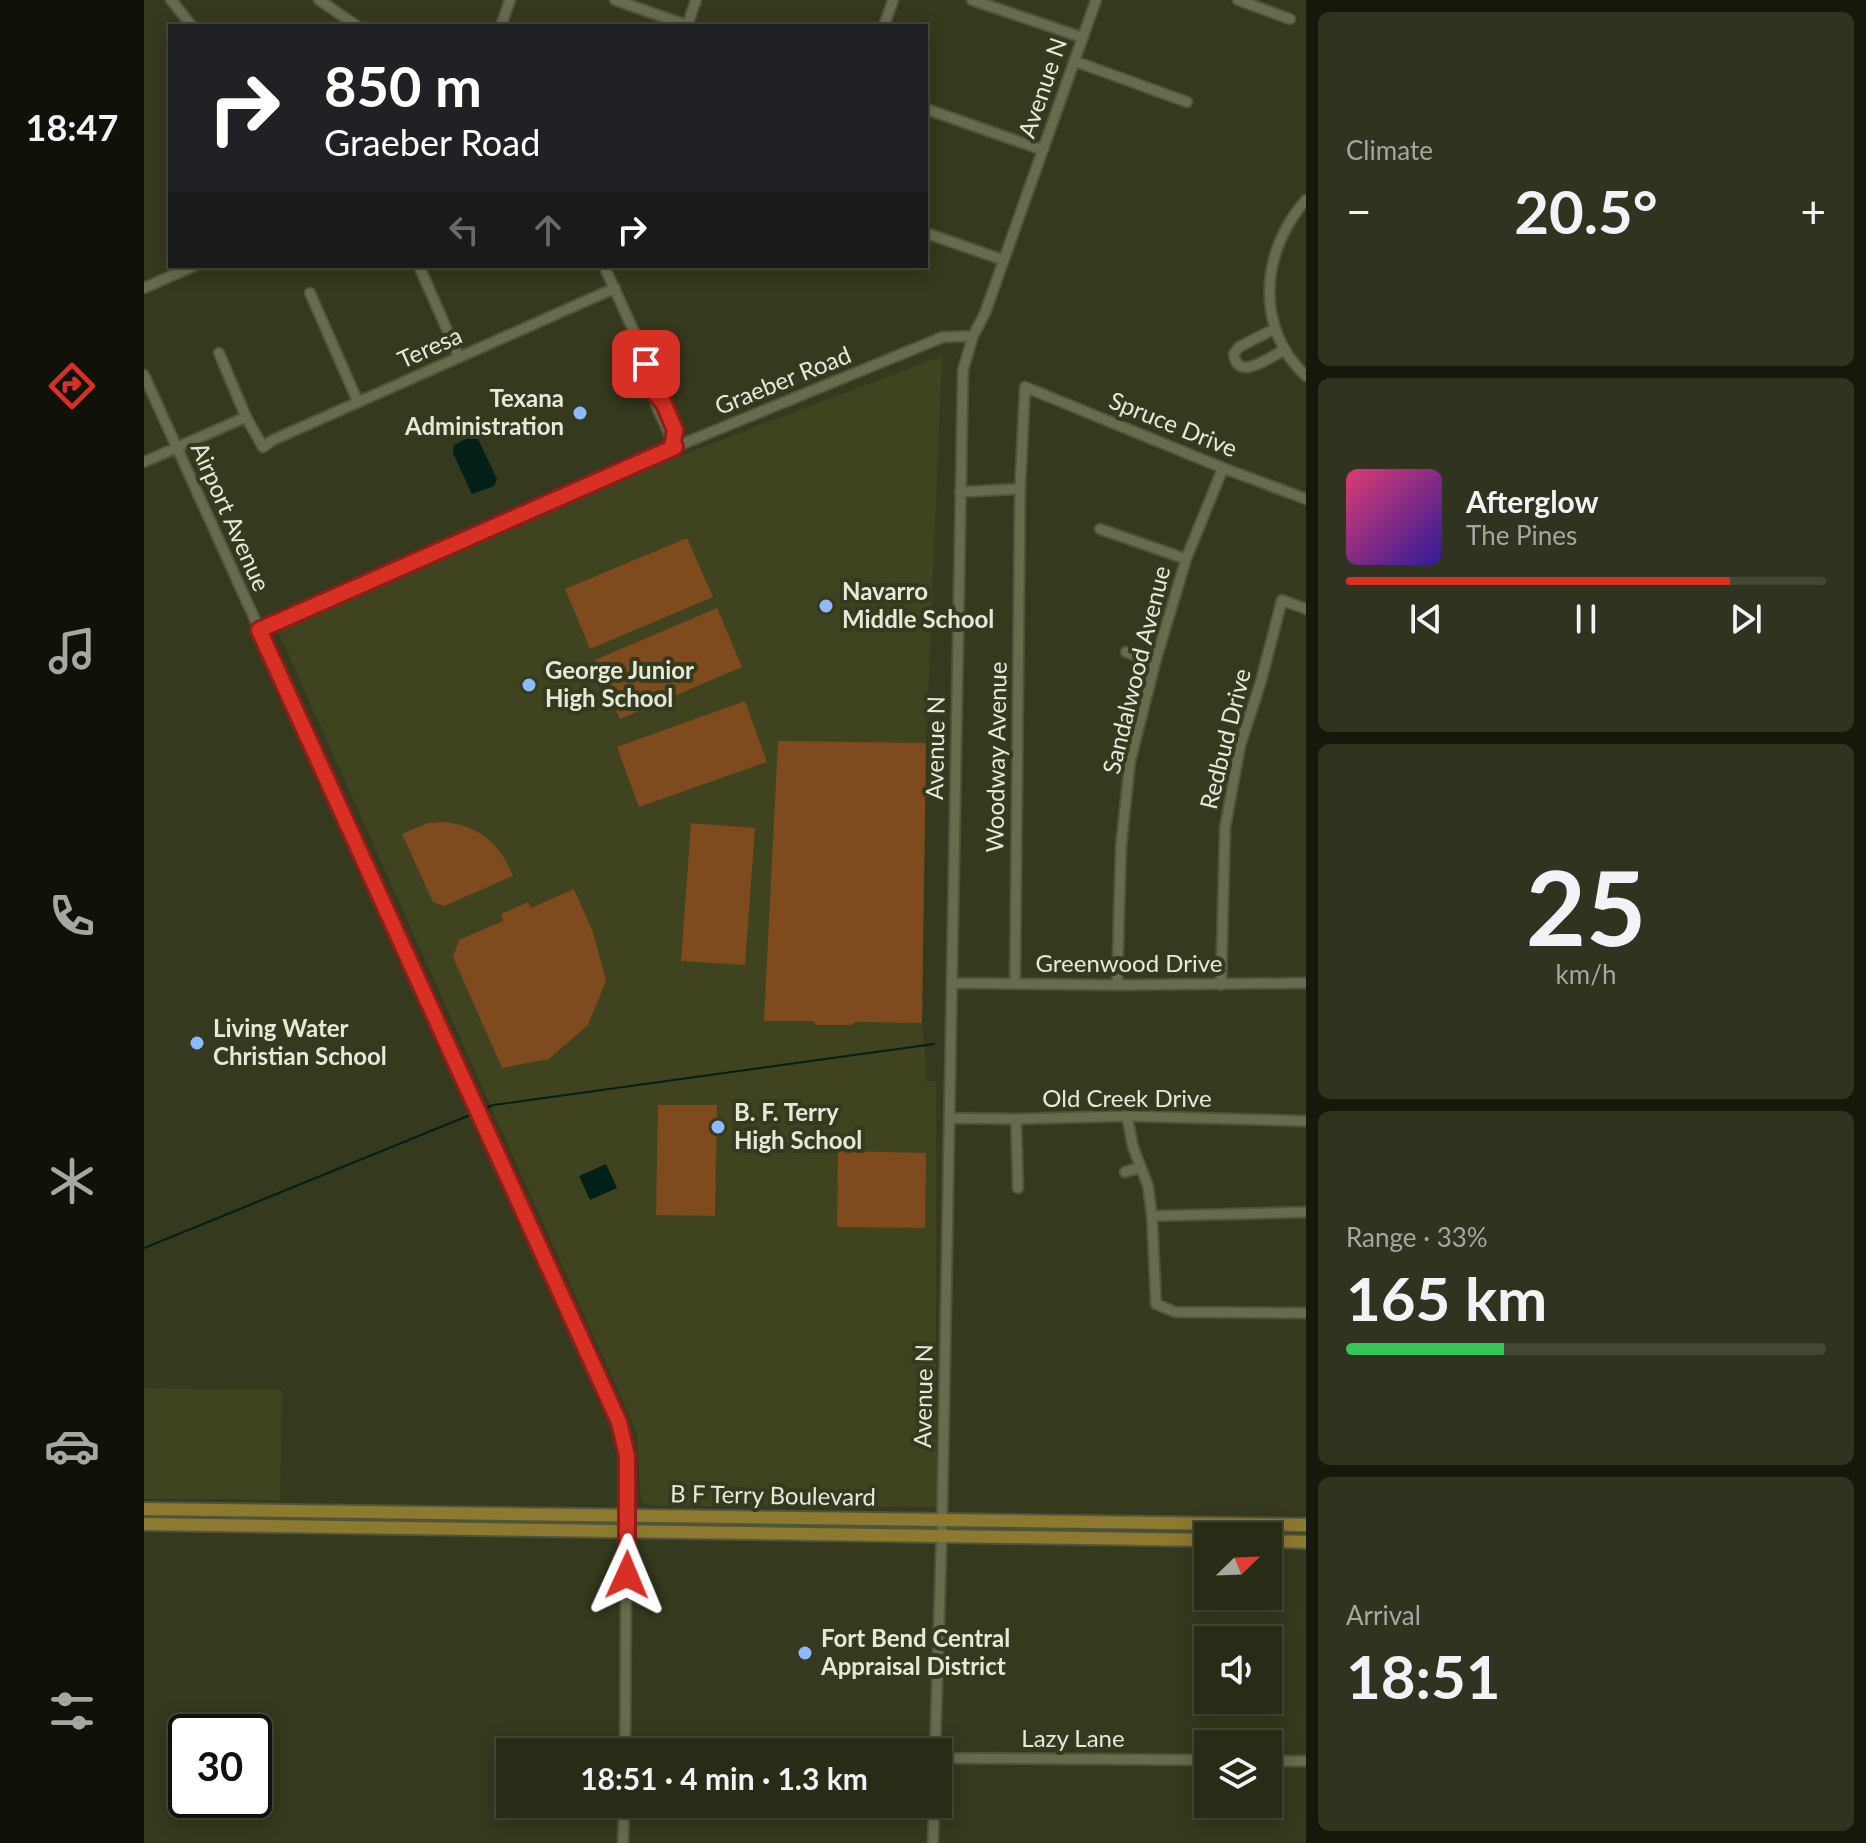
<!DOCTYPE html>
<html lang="en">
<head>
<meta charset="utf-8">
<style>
	body { margin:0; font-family:Lato,sans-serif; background:#30331f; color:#f1f3f6; height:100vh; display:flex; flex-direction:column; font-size:30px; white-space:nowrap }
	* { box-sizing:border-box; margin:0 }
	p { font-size:26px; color:#a5a7a1 }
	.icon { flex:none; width:44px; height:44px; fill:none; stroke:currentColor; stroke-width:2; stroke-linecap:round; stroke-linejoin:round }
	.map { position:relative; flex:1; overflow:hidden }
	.sheet { display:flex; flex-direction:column; gap:12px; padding:12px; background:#16180c; width:560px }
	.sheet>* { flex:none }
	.top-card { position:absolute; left:24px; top:24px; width:760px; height:244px; border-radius:0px; box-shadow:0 4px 20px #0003,0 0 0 2px #444735; background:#202124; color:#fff; overflow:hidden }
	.needle { width:52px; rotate:67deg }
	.tools { position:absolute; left:1050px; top:1522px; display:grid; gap:16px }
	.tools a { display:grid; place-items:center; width:88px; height:88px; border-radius:0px; background:#282b16; box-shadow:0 4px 20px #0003,0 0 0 2px #444735; font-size:40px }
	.speed { position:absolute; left:24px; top:1714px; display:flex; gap:16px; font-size:40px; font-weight:700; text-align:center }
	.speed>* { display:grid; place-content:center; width:104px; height:104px; border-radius:50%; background:#282b16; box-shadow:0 4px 20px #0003,0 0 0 2px #444735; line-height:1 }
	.speed .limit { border:4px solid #111; border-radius:12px; background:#fff; color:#111 }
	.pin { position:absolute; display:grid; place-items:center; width:68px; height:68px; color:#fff; margin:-34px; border-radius:16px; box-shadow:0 4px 12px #0006 }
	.me { position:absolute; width:88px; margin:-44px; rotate:1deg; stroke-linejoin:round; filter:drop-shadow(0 0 6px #0008) }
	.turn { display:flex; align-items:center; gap:28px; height:168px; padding:0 24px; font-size:36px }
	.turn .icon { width:104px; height:104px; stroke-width:2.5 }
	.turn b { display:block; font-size:56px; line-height:68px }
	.lanes { display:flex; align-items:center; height:76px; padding:0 24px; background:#0003; justify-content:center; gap:40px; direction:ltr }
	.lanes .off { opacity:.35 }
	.big { font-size:60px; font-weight:700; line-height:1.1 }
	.sheet .card { flex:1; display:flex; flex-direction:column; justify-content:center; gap:12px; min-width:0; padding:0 28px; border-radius:12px; background:#30331f }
	.sheet .dial { align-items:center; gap:0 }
	.dial b { font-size:104px; line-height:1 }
	.song { display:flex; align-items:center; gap:24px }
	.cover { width:96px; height:96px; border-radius:12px; background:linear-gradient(135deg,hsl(340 70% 55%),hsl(250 70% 35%)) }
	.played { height:8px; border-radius:4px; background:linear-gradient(90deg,#d93025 80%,#444735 80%) }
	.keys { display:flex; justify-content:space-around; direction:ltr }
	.heat { display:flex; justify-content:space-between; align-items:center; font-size:44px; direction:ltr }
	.charge { height:12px; border-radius:6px; background:linear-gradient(90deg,#34c759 33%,#444735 0) }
	.trip { position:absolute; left:352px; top:1738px; width:456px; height:80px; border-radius:0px; background:#282b16; box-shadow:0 4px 20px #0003,0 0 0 2px #444735; font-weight:700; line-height:80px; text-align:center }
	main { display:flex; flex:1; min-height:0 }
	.tabs { display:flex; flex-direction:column; width:144px; justify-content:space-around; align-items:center; background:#101109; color:#a5a7a1 }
	.tabs .icon { width:56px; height:56px }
	.tabs .on { color:#d93025 }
	.tabs b { font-size:36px; color:#f1f3f6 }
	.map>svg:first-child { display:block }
	.built { fill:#3f4320 }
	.green { fill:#7e4a1e }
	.water { fill:#021f18 }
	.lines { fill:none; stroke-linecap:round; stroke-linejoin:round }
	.stream { stroke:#021f18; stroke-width:2 }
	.minor-casing { stroke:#51543c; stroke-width:13 }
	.major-casing { stroke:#51543c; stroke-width:16 }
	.minor { stroke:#676c4f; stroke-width:9 }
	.major { stroke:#8d7930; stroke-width:12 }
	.route-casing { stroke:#8d1f18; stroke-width:20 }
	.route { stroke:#d93025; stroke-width:14 }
	.poi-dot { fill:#8eb9fc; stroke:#35391d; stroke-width:3 }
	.labels { text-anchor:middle; stroke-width:8; stroke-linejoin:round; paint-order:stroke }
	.street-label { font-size:24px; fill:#e6e9d8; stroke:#35391d }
	.poi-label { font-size:24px; font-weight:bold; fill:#e6e9d8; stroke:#35391d; text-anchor:start }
</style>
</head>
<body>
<main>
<nav class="tabs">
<b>18:47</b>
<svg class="icon on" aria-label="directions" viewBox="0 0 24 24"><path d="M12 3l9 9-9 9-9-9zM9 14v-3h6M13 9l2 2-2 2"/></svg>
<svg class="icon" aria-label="music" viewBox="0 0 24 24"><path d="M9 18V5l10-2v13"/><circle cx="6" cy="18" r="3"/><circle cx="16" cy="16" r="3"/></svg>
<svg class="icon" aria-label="phone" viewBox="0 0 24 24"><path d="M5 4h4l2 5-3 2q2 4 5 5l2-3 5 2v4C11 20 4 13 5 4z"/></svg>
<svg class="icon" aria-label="climate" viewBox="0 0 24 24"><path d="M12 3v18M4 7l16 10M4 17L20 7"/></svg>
<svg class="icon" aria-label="car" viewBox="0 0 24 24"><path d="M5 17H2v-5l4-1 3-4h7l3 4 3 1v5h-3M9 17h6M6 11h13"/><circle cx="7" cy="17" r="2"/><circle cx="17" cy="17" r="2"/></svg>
<svg class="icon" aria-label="filters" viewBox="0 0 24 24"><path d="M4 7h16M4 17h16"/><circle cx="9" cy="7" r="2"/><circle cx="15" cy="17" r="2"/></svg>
</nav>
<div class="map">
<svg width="1162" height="1843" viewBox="0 0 1162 1843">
	<rect width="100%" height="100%" fill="#35391d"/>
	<!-- built -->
	<path class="built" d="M 798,356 L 782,743 L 778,1023 L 782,1062 L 782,1081 L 792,1081 L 792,1507 L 507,1506 L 499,1502 L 496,1493 L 493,1433 L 133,629 L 517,463 Z
		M 0,1388 L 138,1390 L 136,1500 L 0,1499 Z"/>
	<!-- green -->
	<path class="green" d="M 543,538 L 569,597 L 446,649 L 421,589 Z
		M 573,608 L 598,667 L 476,719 L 451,660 Z
		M 601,701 L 623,762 L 495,807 L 473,747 Z
		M 634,741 L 782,743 L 778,1023 L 711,1022 L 707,1025 L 672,1025 L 669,1021 L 620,1021 Z
		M 300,822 C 334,825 357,844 369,876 L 300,906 L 289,902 L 258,834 L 284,823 Z
		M 547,823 L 611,828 L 601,965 L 537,961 Z
		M 430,889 L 449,932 L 462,981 L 444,1025 L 405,1059 L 358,1068 L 309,957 L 315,940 L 359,921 L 357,914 L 384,902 L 387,908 Z
		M 514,1105 L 573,1105 L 571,1216 L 512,1215 Z
		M 694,1151 L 782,1153 L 781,1228 L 693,1227 Z"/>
	<!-- water -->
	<path class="water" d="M 330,435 L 333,437 L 353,479 L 350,486 L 328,494 L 309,453 L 310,445 Z
		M 462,1164 L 473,1188 L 446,1200 L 435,1176 Z"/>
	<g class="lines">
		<!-- stream -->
		<path class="stream" d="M 337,1110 L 349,1105 L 790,1044
			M 0,1248 L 331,1113"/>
		<defs>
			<path id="minor" d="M 27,0 L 48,26
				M 175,0 L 213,26
				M 471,0 L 545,26
				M 828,0 L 937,37
				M 1094,0 L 1146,19
				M 357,26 L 366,0
				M 543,26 L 552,0
				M 740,26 L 749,0
				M 930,61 L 1043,102
				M 782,109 L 899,150
				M 1162,200 C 1117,250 1110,328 1162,376
				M 782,233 L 859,260
				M 275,266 L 315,357
				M 460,266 L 492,336 L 511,393 L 513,407 L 531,447
				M 0,288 L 50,266
				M 166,293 L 214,402
				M 1130,329 L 1095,347 L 1090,354 C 1093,382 1125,358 1140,350
				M 75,353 L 102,417 L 119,447 L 129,440 L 471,288
				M 0,375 L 475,1422 L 483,1456 L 481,1752
				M 511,393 C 523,407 533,423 529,442
				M 0,462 L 102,417
				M 816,492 L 876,489
				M 956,529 L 1042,559
				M 115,630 L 531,447 L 799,337 L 829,336
				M 982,652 L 1011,663
				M 808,983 L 973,985 L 1162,983
				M 871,983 L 876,489 L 881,387 L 1079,468 L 1162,499
				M 973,985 L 977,846 L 986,762 L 1011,663 L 1042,559 L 1079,468
				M 1077,985 L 1081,828 L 1096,746 L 1117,681 L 1138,600 L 1162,609
				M 983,1116 L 989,1147 L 1004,1186 L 1008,1216 L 1012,1304 L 1031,1312 L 1162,1313
				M 805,1118 L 872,1119 L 983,1116 L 1162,1121
				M 872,1119 L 874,1188
				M 981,1172 L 997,1167
				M 1008,1216 L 1162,1212
				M 791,1752 L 798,1521 L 819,370 L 829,336 L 841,313 L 952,0
				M 794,1758 L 1064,1760
				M 1124,1761 L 1162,1761
				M 479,1843 L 480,1804
				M 789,1843 L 790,1804"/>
			<path id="major" d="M 0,1509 L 1162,1525
				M 0,1524 L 1064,1540
				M 1124,1541 L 1162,1542"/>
		</defs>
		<!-- minor casing -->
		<use href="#minor" class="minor-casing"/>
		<!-- major casing -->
		<use href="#major" class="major-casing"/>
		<!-- minor -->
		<use href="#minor" class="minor"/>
		<!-- major -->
		<use href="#major" class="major"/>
	</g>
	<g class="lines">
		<defs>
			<path id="route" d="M 483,1575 L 483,1456 L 475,1422 L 115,630 L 531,447 L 529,442 L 531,430 L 520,404 L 511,393 L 502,364"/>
		</defs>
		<!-- route casing -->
		<use href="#route" class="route-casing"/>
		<!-- route -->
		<use href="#route" class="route"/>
	</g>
	<!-- markers -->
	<g class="poi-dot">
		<circle cx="436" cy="413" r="8"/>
		<circle cx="682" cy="606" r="8"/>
		<circle cx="385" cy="685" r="8"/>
		<circle cx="53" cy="1043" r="8"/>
		<circle cx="574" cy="1127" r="8"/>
		<circle cx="661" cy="1653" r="8"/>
	</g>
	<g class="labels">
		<!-- street labels -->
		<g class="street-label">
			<text transform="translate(899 88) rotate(-71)" y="8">Avenue N</text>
			<text transform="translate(286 348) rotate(-24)" y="8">Teresa</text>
			<text transform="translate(639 381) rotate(-22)" y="8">Graeber Road</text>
			<text transform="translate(1029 425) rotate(22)" y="8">Spruce Drive</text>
			<text transform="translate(86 517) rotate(66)" y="8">Airport Avenue</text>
			<text transform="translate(993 670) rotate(-76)" y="8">Sandalwood Avenue</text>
			<text transform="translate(1082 739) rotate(-76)" y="8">Redbud Drive</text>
			<text transform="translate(792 748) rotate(-89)" y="8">Avenue N</text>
			<text transform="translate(853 757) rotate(-89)" y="8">Woodway Avenue</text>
			<text x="985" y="972">Greenwood Drive</text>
			<text x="983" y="1107">Old Creek Drive</text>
			<text transform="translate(780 1396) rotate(-89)" y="8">Avenue N</text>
			<text transform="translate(629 1496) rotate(1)" y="8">B F Terry Boulevard</text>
			<text x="929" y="1747">Lazy Lane</text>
		</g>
		<!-- poi labels -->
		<g class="poi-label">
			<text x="420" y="407" text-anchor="end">Texana<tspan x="420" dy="28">Administration</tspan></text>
			<text x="698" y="600">Navarro<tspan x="698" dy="28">Middle School</tspan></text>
			<text x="401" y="679">George Junior<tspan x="401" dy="28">High School</tspan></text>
			<text x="69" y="1037">Living Water<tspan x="69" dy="28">Christian School</tspan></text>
			<text x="590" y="1121">B. F. Terry<tspan x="590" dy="28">High School</tspan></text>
			<text x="677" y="1647">Fort Bend Central<tspan x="677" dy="28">Appraisal District</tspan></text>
		</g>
	</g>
</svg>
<div class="tools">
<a><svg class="needle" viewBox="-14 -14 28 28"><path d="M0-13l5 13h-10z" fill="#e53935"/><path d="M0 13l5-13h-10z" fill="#a5a7a1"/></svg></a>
<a><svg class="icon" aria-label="sound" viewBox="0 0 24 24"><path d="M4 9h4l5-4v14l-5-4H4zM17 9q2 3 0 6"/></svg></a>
<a><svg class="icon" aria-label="layers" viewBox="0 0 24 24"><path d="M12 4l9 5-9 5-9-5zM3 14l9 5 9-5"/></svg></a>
</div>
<div class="speed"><div class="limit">30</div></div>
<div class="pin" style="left:502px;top:364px;background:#d93025"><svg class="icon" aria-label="arrive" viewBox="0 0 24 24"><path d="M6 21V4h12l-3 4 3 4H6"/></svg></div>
<svg class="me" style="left:483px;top:1575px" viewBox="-20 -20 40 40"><path d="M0-17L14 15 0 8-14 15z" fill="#d93025" stroke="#fff" stroke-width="4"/></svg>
<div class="trip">18:51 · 4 min · 1.3 km</div>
<div class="top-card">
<div class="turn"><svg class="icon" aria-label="right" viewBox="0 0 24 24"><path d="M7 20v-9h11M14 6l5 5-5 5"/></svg><div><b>850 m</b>Graeber Road</div></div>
<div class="lanes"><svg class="icon off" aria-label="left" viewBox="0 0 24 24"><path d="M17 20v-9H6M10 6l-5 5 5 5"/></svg><svg class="icon off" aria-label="ahead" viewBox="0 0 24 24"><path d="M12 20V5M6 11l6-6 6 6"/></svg><svg class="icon" aria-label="right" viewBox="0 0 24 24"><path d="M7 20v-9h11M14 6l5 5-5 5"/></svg></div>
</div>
</div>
<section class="sheet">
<div class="card"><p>Climate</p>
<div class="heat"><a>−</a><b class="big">20.5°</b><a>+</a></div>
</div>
<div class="card">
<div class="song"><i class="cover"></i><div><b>Afterglow</b><p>The Pines</p></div></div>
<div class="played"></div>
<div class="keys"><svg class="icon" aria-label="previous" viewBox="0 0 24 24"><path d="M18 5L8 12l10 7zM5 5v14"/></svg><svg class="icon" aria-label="pause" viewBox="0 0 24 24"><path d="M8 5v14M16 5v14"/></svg><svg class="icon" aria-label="next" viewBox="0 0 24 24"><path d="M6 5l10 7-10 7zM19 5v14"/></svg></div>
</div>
<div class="card dial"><b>25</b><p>km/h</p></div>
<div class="card"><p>Range · 33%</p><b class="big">165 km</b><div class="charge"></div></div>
<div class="card"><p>Arrival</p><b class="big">18:51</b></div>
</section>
</main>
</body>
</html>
